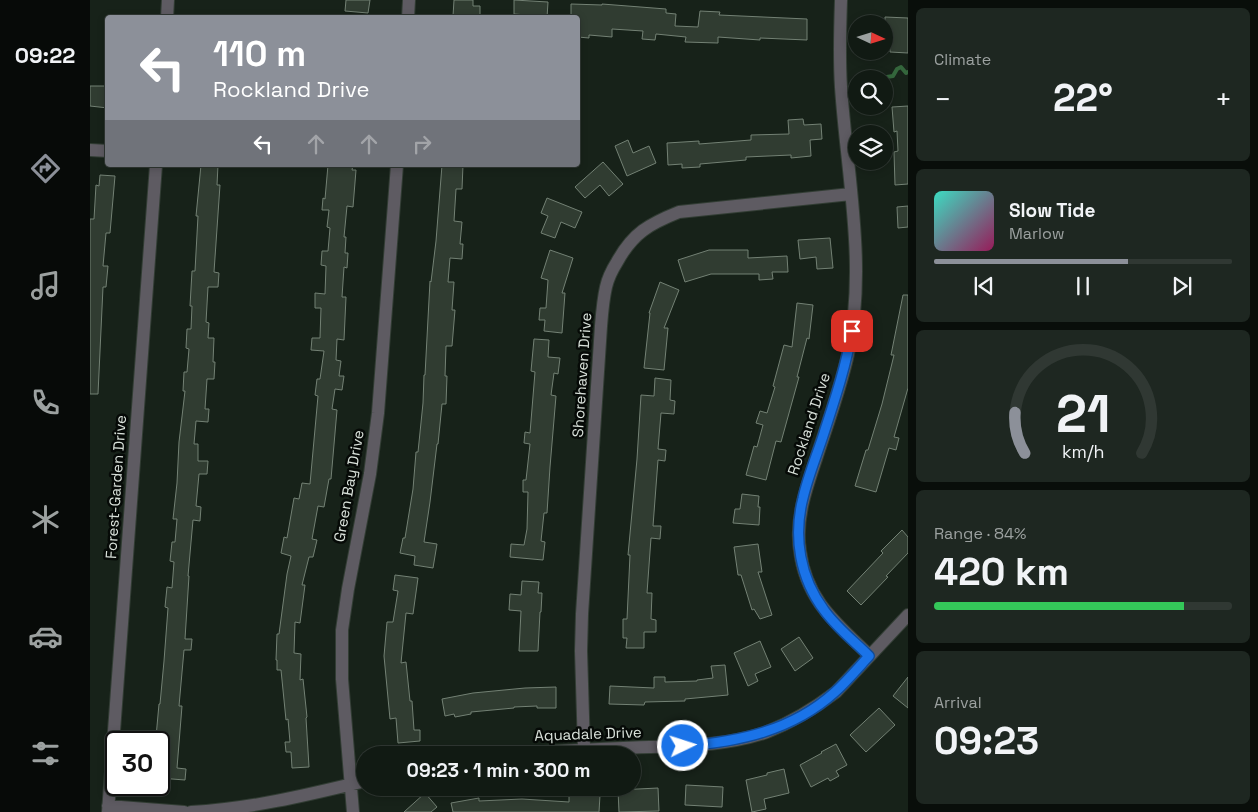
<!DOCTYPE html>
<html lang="en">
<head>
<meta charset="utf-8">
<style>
	body { margin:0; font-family:"Space Grotesk",sans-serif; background:#1e2721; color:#f1f3f6; height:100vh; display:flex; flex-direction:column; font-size:19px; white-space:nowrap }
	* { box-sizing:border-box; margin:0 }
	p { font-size:16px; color:#9ca1a0 }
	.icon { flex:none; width:28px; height:28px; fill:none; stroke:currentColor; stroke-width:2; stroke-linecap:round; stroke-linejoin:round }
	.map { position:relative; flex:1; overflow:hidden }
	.panel { display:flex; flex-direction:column; gap:8px; padding:8px; background:#090e0a; width:350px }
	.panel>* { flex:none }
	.banner { position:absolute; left:15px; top:15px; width:475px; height:152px; border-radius:5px; box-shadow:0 2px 8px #0003,0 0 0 1px #303833; background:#8c9099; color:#fff; overflow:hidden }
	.needle { width:32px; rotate:94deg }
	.fabs { position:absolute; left:758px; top:15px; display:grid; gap:10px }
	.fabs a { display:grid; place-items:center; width:45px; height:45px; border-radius:50%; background:#111a13; box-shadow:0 2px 8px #0003,0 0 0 1px #303833; font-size:25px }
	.speed { position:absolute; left:15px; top:731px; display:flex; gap:10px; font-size:25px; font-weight:700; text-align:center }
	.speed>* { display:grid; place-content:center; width:65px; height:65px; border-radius:50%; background:#111a13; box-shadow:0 2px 8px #0003,0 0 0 1px #303833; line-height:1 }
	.speed .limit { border:2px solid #111; border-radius:8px; background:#fff; color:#111 }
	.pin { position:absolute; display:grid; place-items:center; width:42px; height:42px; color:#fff; margin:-21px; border-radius:10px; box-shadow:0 2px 8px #0006 }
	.me { position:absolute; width:55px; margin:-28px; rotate:86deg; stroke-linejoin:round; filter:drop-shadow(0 0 4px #0008) }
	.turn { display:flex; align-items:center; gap:18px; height:105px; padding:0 25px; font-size:22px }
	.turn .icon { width:65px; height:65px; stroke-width:2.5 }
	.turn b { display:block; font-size:35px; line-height:42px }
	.lanes { display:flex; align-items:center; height:48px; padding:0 25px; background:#0003; justify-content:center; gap:25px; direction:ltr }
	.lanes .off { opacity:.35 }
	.big { font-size:38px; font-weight:700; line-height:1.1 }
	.panel .widget { flex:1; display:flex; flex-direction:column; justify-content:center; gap:8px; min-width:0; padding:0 18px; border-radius:8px; background:#1e2721 }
	.panel .dial { align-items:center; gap:0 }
	.dial svg { height:130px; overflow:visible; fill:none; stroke:#303833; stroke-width:7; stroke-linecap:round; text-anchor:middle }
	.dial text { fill:#f1f3f6; stroke:none }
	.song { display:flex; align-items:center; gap:15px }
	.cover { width:60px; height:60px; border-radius:8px; background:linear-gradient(135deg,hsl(170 70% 55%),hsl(330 70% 35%)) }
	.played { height:5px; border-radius:2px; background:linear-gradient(90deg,#8c9099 65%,#303833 65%) }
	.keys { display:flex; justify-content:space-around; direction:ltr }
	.heat { display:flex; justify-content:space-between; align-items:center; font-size:28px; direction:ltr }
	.charge { height:8px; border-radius:4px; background:linear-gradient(90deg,#34c759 84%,#303833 0) }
	.trip { position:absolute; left:266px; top:746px; width:285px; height:50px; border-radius:25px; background:#111a13; box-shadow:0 2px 8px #0003,0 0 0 1px #303833; font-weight:700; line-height:50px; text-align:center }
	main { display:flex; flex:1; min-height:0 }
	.menu { display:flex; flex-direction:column; width:90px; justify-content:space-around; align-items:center; background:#070a08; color:#9ca1a0 }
	.menu .icon { width:35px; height:35px }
	.menu .selected { color:#8c9099 }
	.menu b { font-size:22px; color:#f1f3f6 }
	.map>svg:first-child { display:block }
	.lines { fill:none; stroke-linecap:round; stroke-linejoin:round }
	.stream { stroke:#34663c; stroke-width:4 }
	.building { fill:#303c31; stroke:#738174 }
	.street-casing { stroke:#323d34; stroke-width:14 }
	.street { stroke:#5e5b62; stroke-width:12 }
	.route-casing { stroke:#114b97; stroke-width:12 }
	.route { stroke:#1a73e8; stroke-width:9 }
	.labels { text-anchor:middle; stroke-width:5; stroke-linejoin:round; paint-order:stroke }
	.street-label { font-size:15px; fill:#dae2db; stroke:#060a07 }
</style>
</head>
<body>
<main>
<nav class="menu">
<b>09:22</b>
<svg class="icon selected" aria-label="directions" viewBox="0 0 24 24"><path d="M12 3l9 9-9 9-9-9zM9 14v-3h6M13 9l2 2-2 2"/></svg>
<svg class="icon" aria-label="music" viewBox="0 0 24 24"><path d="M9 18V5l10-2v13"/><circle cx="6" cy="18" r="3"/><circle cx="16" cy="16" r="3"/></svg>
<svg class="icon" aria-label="phone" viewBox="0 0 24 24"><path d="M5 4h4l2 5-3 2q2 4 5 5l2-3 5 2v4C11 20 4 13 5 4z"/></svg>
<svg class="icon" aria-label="climate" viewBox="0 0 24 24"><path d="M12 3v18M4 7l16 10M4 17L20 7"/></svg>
<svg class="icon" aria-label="car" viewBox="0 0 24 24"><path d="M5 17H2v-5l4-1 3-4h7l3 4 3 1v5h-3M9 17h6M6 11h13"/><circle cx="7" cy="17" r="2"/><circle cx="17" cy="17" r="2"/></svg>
<svg class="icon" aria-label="filters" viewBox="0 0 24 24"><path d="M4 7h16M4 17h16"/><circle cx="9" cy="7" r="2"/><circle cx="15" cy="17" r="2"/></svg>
</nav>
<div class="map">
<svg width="818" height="812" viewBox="0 0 818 812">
	<rect width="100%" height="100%" fill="#172219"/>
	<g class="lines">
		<!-- stream -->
		<path class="stream" d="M 784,79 L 803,76 L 807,69 L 811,67 L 816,73 L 818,72"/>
	</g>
	<!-- building -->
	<path class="building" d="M 256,0 L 280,0 L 278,13 L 255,11 Z
		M 364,0 L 383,0 L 383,6 L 390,6 L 390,18 L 363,16 Z
		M 424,0 L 458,2 L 457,18 L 437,18 L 437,15 L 424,14 Z
		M 481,4 L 512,5 L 512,4 L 576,9 L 576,13 L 586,14 L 585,26 L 608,27 L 610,11 L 630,12 L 629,15 L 717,19 L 717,40 L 670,38 L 670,40 L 628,37 L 628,43 L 595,42 L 596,37 L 566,34 L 565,40 L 552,39 L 553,31 L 522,29 L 522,37 L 499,35 L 499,38 L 488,37 L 488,18 L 481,18 Z
		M 795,17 L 818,18 L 818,53 L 800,52 L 800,34 L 795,34 Z
		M 0,86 L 18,86 L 18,108 L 0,106 Z
		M 818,106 L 818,184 L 805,185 L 804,152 L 808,151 L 807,131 L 804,132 L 802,107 Z
		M 713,119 L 714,125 L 731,124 L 732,139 L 720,140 L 721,156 L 701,158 L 701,155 L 656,157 L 656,160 L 610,164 L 610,167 L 592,168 L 592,164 L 578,165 L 577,143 L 609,141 L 609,144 L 661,140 L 661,135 L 699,134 L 698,120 Z
		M 538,140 L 543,153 L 559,146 L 566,163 L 537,176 L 525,146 Z
		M 513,162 L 533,184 L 519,196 L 510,185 L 495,198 L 485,187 Z
		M 111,165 L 128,165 L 127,185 L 130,185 L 124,272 L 129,273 L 128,287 L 118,287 L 116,322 L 119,323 L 118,338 L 124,338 L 123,362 L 125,362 L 124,379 L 117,379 L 115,409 L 119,409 L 118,422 L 106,421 L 104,444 L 108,444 L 108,461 L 118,461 L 117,474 L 109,474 L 106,506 L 111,507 L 110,521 L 103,520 L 98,576 L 99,576 L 95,639 L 102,639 L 101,650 L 94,650 L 89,706 L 92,706 L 87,768 L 96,769 L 95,780 L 69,778 L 70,737 L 66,737 L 69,704 L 70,704 L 74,661 L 78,608 L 75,607 L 77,587 L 82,588 L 84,562 L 80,561 L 82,542 L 85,542 L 87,519 L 83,519 L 87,483 L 89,442 L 95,391 L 93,391 L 94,372 L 97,372 L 99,349 L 96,348 L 97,329 L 101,329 L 102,306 L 100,306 L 102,271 L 105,271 L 108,216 L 106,216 Z
		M 238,165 L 263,165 L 262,170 L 266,170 L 263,207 L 257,206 L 254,237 L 256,237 L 255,253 L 258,253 L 257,268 L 254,267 L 252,297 L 256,297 L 254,340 L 247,339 L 246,360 L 251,361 L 249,376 L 254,376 L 252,390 L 245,389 L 242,409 L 247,410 L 241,479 L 239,479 L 234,507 L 228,506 L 222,539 L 227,540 L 223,557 L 219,557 L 212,585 L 215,585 L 210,623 L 205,622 L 204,653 L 211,654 L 210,680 L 213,679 L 217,717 L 216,718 L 219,767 L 202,768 L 201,752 L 196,752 L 195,742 L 200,742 L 198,719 L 196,720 L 191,670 L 187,670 L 187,660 L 186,660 L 187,634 L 189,634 L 197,574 L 201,556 L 191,553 L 194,537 L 197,538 L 204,498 L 209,499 L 212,483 L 220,484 L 228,396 L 225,395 L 227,379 L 230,379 L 234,351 L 221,350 L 222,338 L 230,338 L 231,308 L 225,308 L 225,293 L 235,294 L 236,266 L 231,265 L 232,251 L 238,251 L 240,228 L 237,227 L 239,210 L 232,210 L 233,198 L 235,199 Z
		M 352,165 L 373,165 L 372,189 L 366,189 L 364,221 L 372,222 L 370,244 L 373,244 L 372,259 L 360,258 L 358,282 L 364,282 L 362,310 L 365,310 L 362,346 L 356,346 L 355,376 L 357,376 L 356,404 L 352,404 L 348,444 L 347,444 L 340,502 L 334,542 L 347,544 L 343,568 L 324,565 L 325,556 L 310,553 L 313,538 L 315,538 L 323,489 L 326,452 L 328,452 L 333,403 L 334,375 L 335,375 L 340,281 L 341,282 L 346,241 Z
		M 10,175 L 25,176 L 20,233 L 16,233 L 13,266 L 18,266 L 16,287 L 13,287 L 8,394 L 0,394 L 0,219 L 4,219 L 6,185 L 9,186 Z
		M 457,198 L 492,212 L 485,228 L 471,222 L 465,238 L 451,233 L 458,216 L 451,213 Z
		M 818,206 L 818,227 L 808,228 L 807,207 Z
		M 740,238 L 743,268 L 727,269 L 726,257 L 710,259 L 708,240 Z
		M 460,250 L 483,258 L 472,293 L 475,293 L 472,333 L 454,331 L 455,320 L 449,320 L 450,308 L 456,308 L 458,280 L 451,278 Z
		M 619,250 L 658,250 L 658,258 L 697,256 L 698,272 L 682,272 L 683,279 L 669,280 L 669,274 L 621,274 L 595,282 L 588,260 Z
		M 570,282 L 589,290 L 574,328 L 578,328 L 574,370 L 554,368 L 560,313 L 559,313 Z
		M 813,295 L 818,295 L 818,388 L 804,437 L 809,438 L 806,450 L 799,448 L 786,492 L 765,486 L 776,450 L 778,450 L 792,404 L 804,355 L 801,355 Z
		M 707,303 L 723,305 L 719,339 L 717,338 L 707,377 L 709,377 L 691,442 L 686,441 L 676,480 L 656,475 L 664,446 L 667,447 L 673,425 L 666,423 L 670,411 L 677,413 L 685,387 L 683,386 L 694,345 L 702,347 Z
		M 444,339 L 459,340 L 458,357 L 470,358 L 468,374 L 464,373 L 461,395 L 466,396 L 460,467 L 457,513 L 454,513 L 451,541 L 455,542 L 453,560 L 420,557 L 421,544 L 434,545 L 437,529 L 438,492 L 433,492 L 433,480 L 436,480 L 440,444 L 434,443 L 435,432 L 440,433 L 445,372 L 441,371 Z
		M 565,378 L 581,380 L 580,400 L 585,401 L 584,414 L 571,413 L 568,449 L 576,450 L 575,461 L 568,460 L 563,526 L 571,526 L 570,539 L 561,538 L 557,593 L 562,593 L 561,619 L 566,620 L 566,632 L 554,632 L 554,648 L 536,648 L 537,638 L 533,638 L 533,619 L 537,619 L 540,555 L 538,555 L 547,459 L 551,395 L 564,396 Z
		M 652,494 L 669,496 L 668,507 L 670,507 L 669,525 L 643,523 L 645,509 L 650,509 Z
		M 812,530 L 818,537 L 818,553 L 796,576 L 798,577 L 771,605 L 757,591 L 793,553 L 791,551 Z
		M 668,544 L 672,572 L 668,572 L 682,615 L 670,619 L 664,609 L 662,610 L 651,575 L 648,575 L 644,547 Z
		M 305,575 L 328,578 L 323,614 L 316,613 L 311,663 L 316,662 L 320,701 L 322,701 L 324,730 L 330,730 L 330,741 L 308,743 L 306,718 L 300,719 L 294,656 L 297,622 L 303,622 L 308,591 L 303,590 Z
		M 432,581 L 449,582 L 448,593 L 452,593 L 451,612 L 450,612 L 448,651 L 429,651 L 431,611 L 419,610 L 420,594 L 431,595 Z
		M 709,637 L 723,658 L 705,671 L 691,649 Z
		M 670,641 L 681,667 L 665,674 L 668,681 L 658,686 L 644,653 Z
		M 635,665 L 638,695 L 595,699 L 595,701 L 555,702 L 554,705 L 519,704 L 520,686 L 564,688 L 564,677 L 575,677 L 575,682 L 607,681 L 607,680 L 623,678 L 621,666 Z
		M 818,677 L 818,708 L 803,696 Z
		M 466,687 L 466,708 L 447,708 L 447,706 L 424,707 L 424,708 L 381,712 L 381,714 L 365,717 L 364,714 L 355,716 L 352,699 L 383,693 L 435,688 Z
		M 789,708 L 805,725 L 776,752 L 760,735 Z
		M 746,744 L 757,765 L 746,771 L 749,776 L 740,781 L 738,778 L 721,787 L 710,765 L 732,753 L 731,752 Z
		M 694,769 L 699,793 L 674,799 L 676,809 L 662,812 L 656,780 L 677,775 L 677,773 Z
		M 596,785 L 633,787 L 632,807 L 595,805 Z
		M 568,788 L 569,811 L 529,812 L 528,790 Z
		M 335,793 L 347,807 L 341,812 L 314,812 Z
		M 479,794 L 510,795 L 509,812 L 363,812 L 361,803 L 389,798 L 389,801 L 432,799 L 479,802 Z"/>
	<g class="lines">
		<defs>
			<path id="street" d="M 751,0 C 750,29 749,58 751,87 C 757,176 777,266 758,354 C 750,390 737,425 726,459 C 716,489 705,519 710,551 C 716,600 746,623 779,655
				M 77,18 L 78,0
				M 318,18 L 319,0
				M 0,150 L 18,151
				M 494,749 L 491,651 L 492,614 L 511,326 C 512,313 513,300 516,287 C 518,278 522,270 527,262 C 543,233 559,224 589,212 L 761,194
				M 403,755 C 420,753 436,753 453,752 C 488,750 524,748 560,747 C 599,746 639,745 677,732 C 702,722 725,708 746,692 L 818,615
				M 18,806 L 94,812
				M 18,812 L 66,165
				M 101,812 C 160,809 217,795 275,781
				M 263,812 L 252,679 L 252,630 L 258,589 L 280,474 L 288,413 L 307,165"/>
		</defs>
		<!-- street casing -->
		<use href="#street" class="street-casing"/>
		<!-- street -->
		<use href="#street" class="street"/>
	</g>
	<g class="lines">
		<defs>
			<path id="route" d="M 593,746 C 648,742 702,731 745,692 C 757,681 768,668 779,656 C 764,641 746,627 734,610 C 710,578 703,537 713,498 C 718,476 727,455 734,433 C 745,399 756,366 762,331"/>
		</defs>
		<!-- route casing -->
		<use href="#route" class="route-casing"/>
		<!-- route -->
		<use href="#route" class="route"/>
	</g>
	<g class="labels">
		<!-- street labels -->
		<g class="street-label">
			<text transform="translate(492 375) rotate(-86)" y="5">Shorehaven Drive</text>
			<text transform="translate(719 424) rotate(-72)" y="5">Rockland Drive</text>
			<text transform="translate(259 486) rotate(-80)" y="5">Green Bay Drive</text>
			<text transform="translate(26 487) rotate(-86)" y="5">Forest-Garden Drive</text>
			<text transform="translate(498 734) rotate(-2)" y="5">Aquadale Drive</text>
		</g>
	</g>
</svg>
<div class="fabs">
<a><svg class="needle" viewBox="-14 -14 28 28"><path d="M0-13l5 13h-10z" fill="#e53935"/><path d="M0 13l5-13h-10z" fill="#9ca1a0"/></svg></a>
<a><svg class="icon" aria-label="search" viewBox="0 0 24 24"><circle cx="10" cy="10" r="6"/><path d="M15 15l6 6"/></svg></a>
<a><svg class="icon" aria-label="layers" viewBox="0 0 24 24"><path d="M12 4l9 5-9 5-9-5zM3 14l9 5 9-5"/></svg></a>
</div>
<div class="speed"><div class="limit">30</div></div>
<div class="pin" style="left:762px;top:331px;background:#d93025"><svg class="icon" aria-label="arrive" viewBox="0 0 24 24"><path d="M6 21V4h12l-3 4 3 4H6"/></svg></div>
<svg class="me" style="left:593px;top:746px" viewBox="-20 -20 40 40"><circle r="17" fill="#1a73e8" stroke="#fff" stroke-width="3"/><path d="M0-11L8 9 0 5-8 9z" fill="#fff"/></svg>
<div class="trip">09:23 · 1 min · 300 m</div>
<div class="banner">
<div class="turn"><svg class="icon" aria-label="left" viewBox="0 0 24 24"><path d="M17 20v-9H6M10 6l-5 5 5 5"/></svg><div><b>110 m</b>Rockland Drive</div></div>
<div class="lanes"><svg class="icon" aria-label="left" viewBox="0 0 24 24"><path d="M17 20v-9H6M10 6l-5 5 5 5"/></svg><svg class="icon off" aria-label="ahead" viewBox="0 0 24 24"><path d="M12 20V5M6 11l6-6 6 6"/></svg><svg class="icon off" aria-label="ahead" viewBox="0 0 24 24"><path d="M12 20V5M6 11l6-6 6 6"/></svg><svg class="icon off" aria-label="right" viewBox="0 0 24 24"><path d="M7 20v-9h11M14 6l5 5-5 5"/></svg></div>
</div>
</div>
<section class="panel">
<div class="widget"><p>Climate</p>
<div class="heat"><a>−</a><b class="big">22°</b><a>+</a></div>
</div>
<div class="widget">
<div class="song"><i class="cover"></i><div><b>Slow Tide</b><p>Marlow</p></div></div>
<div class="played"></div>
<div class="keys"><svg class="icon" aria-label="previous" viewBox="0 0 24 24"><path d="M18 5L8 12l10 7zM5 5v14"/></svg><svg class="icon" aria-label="pause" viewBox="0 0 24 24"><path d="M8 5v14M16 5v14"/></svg><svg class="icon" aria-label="next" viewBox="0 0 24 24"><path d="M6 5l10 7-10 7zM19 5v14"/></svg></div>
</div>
<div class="widget dial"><svg viewBox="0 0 100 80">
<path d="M14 69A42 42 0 1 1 86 69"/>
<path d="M14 69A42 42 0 0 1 8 44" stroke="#8c9099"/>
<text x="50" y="56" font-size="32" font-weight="700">21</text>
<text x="50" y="72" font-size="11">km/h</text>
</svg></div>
<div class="widget"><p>Range · 84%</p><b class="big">420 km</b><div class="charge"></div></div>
<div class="widget"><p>Arrival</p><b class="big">09:23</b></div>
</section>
</main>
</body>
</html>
